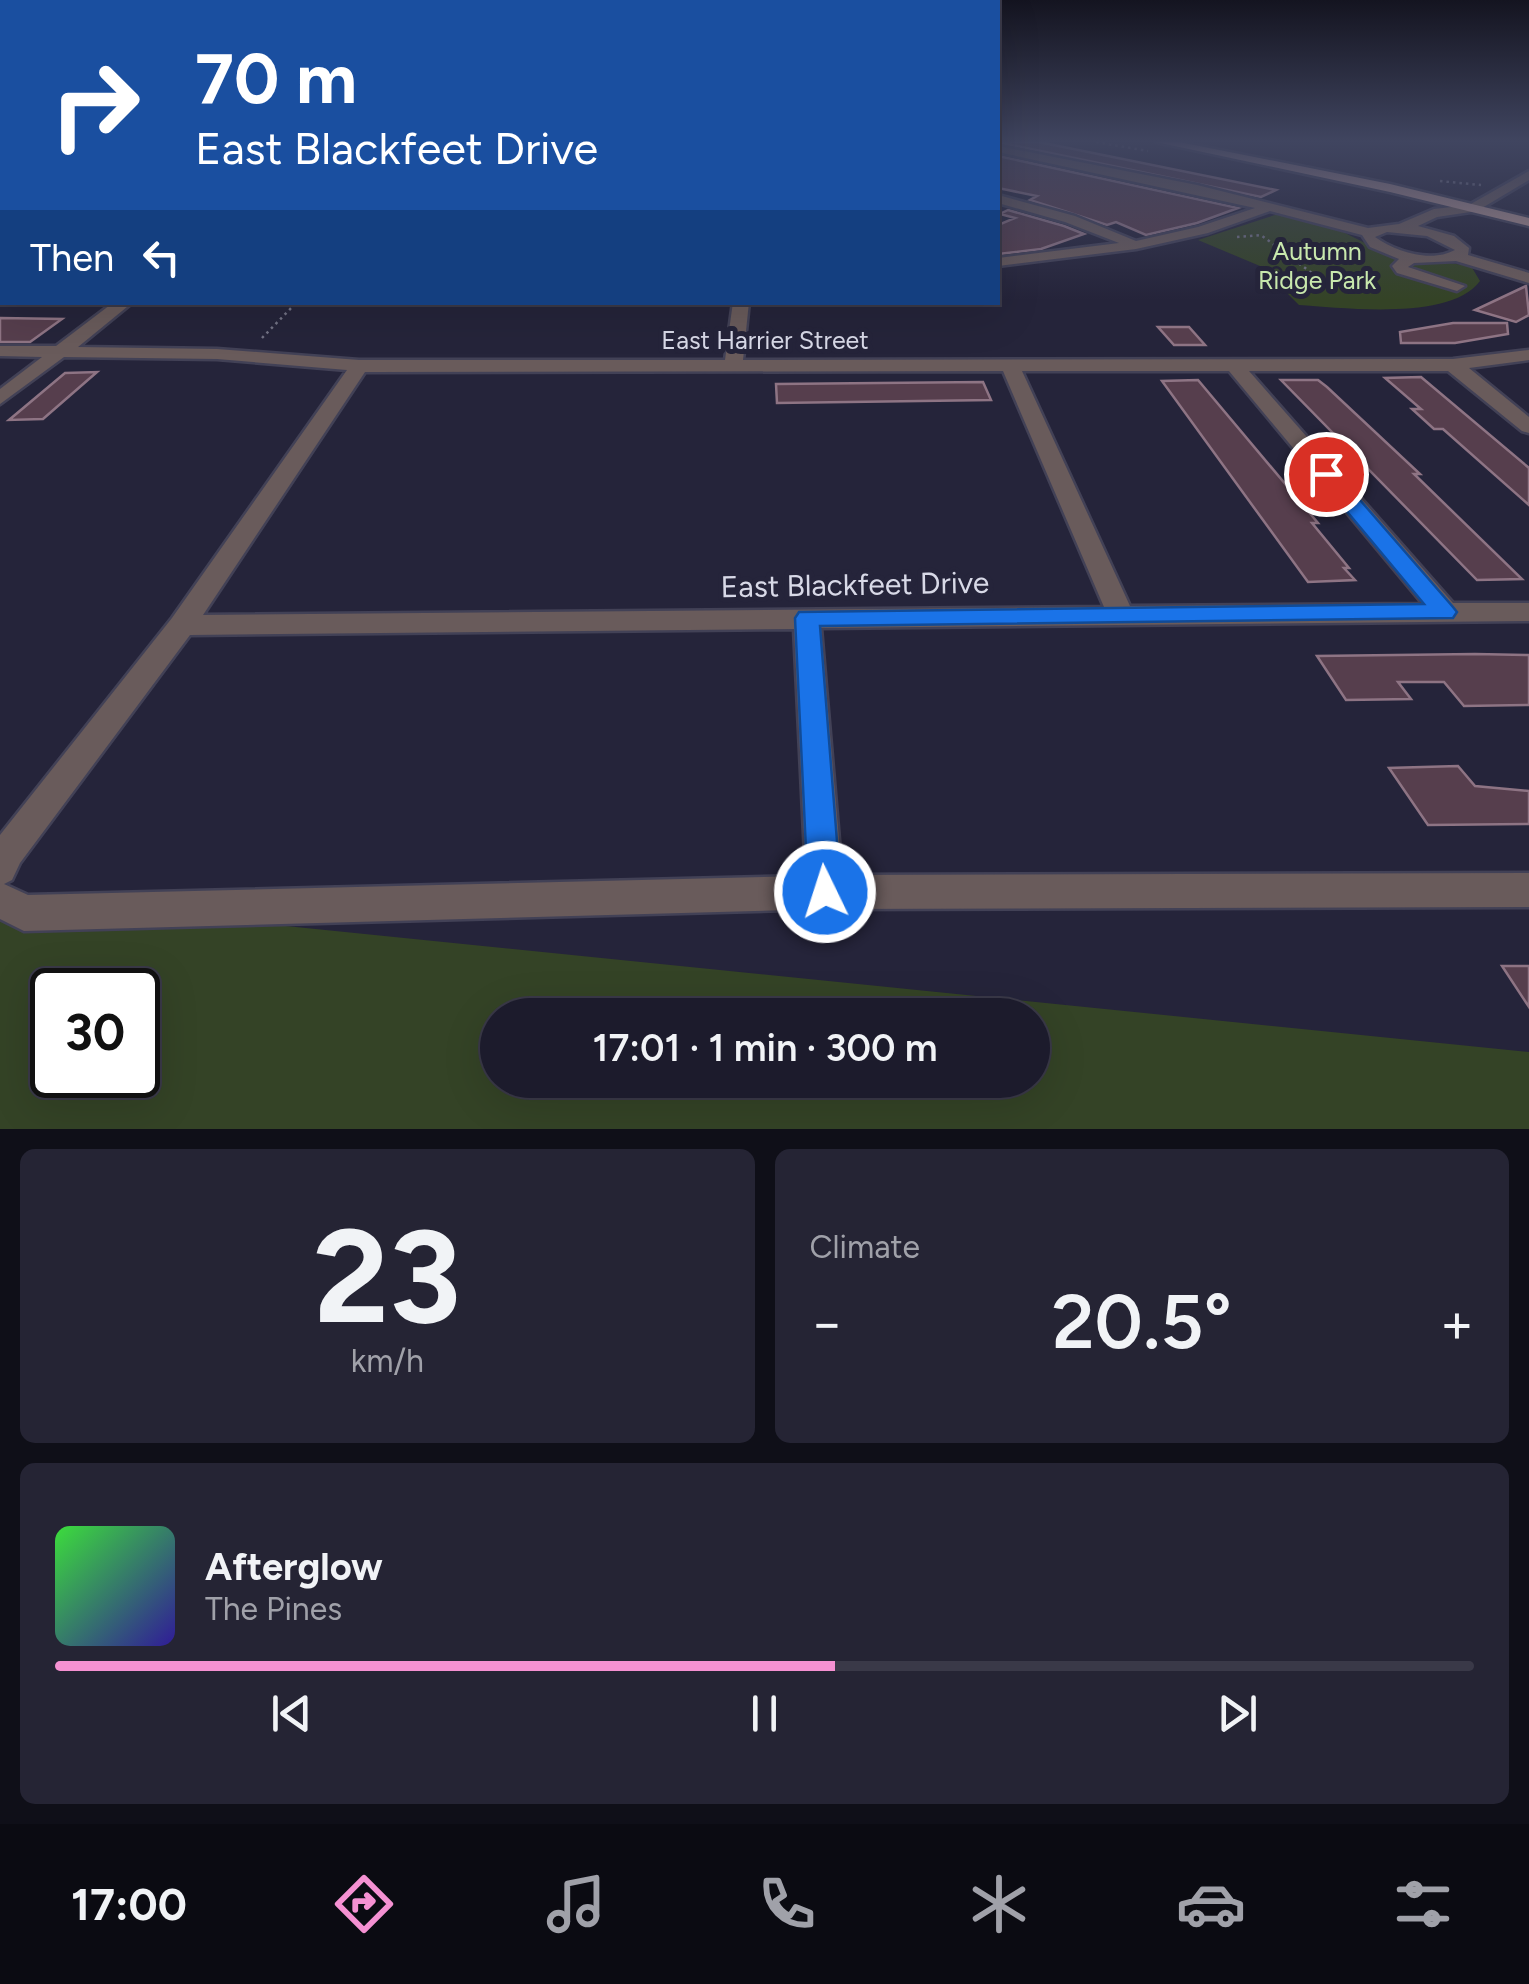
<!DOCTYPE html>
<html lang="en">
<head>
<meta charset="utf-8">
<style>
	body { margin:0; font-family:Figtree,sans-serif; background:#252434; color:#f1f3f6; height:100vh; display:flex; flex-direction:column; font-size:38px; white-space:nowrap }
	* { box-sizing:border-box; margin:0 }
	p { font-size:32px; color:#a0a1a9 }
	.icon { flex:none; width:55px; height:55px; fill:none; stroke:currentColor; stroke-width:2; stroke-linecap:round; stroke-linejoin:round }
	.map { position:relative; height:1129px; overflow:hidden }
	.panel { display:flex; flex-direction:column; gap:20px; padding:20px; background:#0f0f18; flex:1 }
	.panel>* { flex:none }
	.hud { position:absolute; left:0px; top:0px; width:1000px; height:305px; box-shadow:0 10px 40px #0002,0 0 0 2px #3a3948; background:#1a4fa0; color:#fff; overflow:hidden }
	.speed { position:absolute; left:30px; top:968px; display:flex; gap:20px; font-size:50px; font-weight:700; text-align:center }
	.speed>* { display:grid; place-content:center; width:130px; height:130px; border-radius:50%; background:#1c1b2c; box-shadow:0 10px 40px #0002,0 0 0 2px #3a3948; line-height:1 }
	.speed .limit { border:5px solid #111; border-radius:15px; background:#fff; color:#111 }
	.pin { position:absolute; display:grid; place-items:center; width:85px; height:85px; color:#fff; margin:-42px; border:5px solid #fff; border-radius:50%; box-shadow:0 2px 10px #0007 }
	.me { position:absolute; width:110px; margin:-55px; rotate:356deg; stroke-linejoin:round; filter:drop-shadow(0 0 8px #0008) }
	.turn { display:flex; align-items:center; gap:35px; height:210px; padding:0 30px; font-size:45px }
	.turn .icon { width:130px; height:130px; stroke-width:2.5 }
	.turn b { display:block; font-size:70px; line-height:85px }
	.then { display:flex; align-items:center; height:95px; padding:0 30px; background:#0003; gap:20px; font-size:38px }
	.big { font-size:75px; font-weight:600; line-height:1.1 }
	.panel .tile { flex:1; display:flex; flex-direction:column; justify-content:center; gap:15px; min-width:0; padding:0 35px; border-radius:15px; background:#252434 }
	.panel .dial { align-items:center; gap:0 }
	.dial b { font-size:130px; line-height:1 }
	.song { display:flex; align-items:center; gap:30px }
	.cover { width:120px; height:120px; border-radius:15px; background:linear-gradient(135deg,hsl(120 70% 55%),hsl(250 70% 35%)) }
	.played { height:10px; border-radius:5px; background:linear-gradient(90deg,#f591d2 55%,#3a3948 55%) }
	.keys { display:flex; justify-content:space-around; direction:ltr }
	.heat { display:flex; justify-content:space-between; align-items:center; font-size:55px; direction:ltr }
	.panel .tiles { flex:1; display:grid; gap:20px; grid-template-columns:1fr 1fr }
	.tile:last-child { grid-column:span 2 }
	.trip { position:absolute; left:480px; top:998px; width:570px; height:100px; border-radius:50px; background:#1c1b2c; box-shadow:0 10px 40px #0002,0 0 0 2px #3a3948; font-weight:600; line-height:100px; text-align:center }
	.tabs { display:flex; height:160px; justify-content:space-around; align-items:center; background:#0b0b12; color:#a0a1a9 }
	.tabs .icon { width:70px; height:70px }
	.tabs .current { color:#f591d2 }
	.tabs b { font-size:45px; color:#f1f3f6 }
	.map>svg:first-child { display:block }
	.green { fill:#344326; fill-rule:evenodd }
	.building { fill:#563e4d; stroke:#8e7484; stroke-width:2.5 }
	.lines { fill:none; stroke-linecap:round; stroke-linejoin:round }
	.minor-casing { stroke:#424156; stroke-width:5 }
	.major-casing { stroke:#424156; stroke-width:5 }
	.path { stroke:#727284; stroke-width:2.5; stroke-dasharray:2.5 4; stroke-linecap:butt }
	.minor { fill:#695b5b; fill-rule:evenodd }
	.major { fill:#ab8f8e; fill-rule:evenodd }
	.route { fill:#1a73e8; stroke:#114b97; stroke-width:2.5 }
	.labels { text-anchor:middle; stroke-width:10; stroke-linejoin:round; paint-order:stroke }
	.far-park-label { font-size:25px; fill:#c8e8ad; stroke:#25243a }
	.far-street-label { font-size:25px; fill:#d8d9e7; stroke:#25243a }
	.street-label { font-size:30px; fill:#d8d9e7; stroke:#25243a }
</style>
</head>
<body>
<div class="map">
<svg width="1529" height="1129" viewBox="0 0 1529 1129">
	<rect width="100%" height="100%" fill="#25243a"/>
	<!-- green -->
	<path class="green" d="M 1281,213 L 1333,227 L 1389,255 L 1471,266 L 1480,281 C 1451,321 1345,308 1299,305 L 1260,266 L 1198,240 Z
		M 0,897 L 1529,1052 L 1529,1129 L 0,1129 ZM 52,990 L 138,990 L 138,1075 L 52,1075 ZM 498,1015 L 1032,1015 L 1032,1080 L 498,1080 Z"/>
	<!-- building -->
	<path class="building" d="M 998,142 L 1039,142 L 1276,190 L 1261,197 Z
		M 998,156 L 1238,208 L 1197,223 L 1146,235 L 1116,222 L 1107,225 L 1030,200 L 1037,196 L 998,188 Z
		M 1008,210 L 1064,226 L 1084,234 L 1041,249 L 998,254 L 998,225 L 1015,218 L 1000,214 Z
		M 1526,286 L 1529,315 L 1516,322 L 1475,310 Z
		M 0,318 L 62,319 L 30,342 L 0,342 Z
		M 1453,323 L 1507,323 L 1508,334 L 1455,343 L 1401,343 L 1400,332 Z
		M 1158,327 L 1189,327 L 1205,345 L 1174,345 Z
		M 97,372 L 43,419 L 9,420 L 65,373 Z
		M 1421,377 L 1529,468 L 1529,505 L 1443,429 L 1434,429 L 1412,409 L 1421,409 L 1385,378 Z
		M 1198,380 L 1318,523 L 1312,523 L 1349,568 L 1344,568 L 1355,580 L 1308,582 L 1162,381 Z
		M 1281,380 L 1318,380 L 1327,387 L 1420,474 L 1414,474 L 1522,579 L 1477,580 Z
		M 983,382 L 991,400 L 777,403 L 776,384 Z
		M 1475,654 L 1529,655 L 1529,705 L 1464,706 L 1444,682 L 1398,682 L 1411,699 L 1346,700 L 1317,656 Z
		M 1458,766 L 1475,786 L 1529,791 L 1529,824 L 1428,825 L 1389,768 Z
		M 1502,966 L 1529,966 L 1529,1007 Z"/>
	<g class="lines">
		<defs>
			<path id="minor" d="M 0,144 L 2,144 L 2,150 L 0,150 Z
				M 998,146 L 1197,185 L 1368,228 L 1399,224 L 1434,209 L 1469,205 L 1529,171 L 1529,180 L 1477,211 L 1437,217 L 1418,226 L 1454,236 L 1469,248 L 1468,255 L 1529,273 L 1529,283 L 1456,261 L 1414,263 L 1408,267 L 1465,286 L 1457,291 L 1397,273 L 1392,266 L 1399,259 L 1370,247 L 1362,235 L 1270,211 L 1208,233 L 1136,249 L 998,266 L 998,258 L 1119,243 L 1065,222 L 998,203 L 998,195 L 1075,216 L 1136,241 L 1198,227 L 1255,208 L 998,152 ZM 1387,232 L 1427,236 L 1455,250 C 1431,263 1396,252 1375,237 Z
				M 0,195 L 2,195 L 2,203 L 0,203 Z
				M 0,248 L 2,248 L 2,256 L 0,256 Z
				M 114,302 L 133,302 L 78,347 L 217,349 L 359,360 L 725,360 L 733,302 L 749,302 L 743,360 L 1453,359 L 1529,350 L 1529,360 L 1469,368 L 1529,417 L 1529,433 L 1522,431 L 1448,371 L 1249,371 L 1453,603 L 1529,603 L 1529,621 L 821,628 L 842,875 L 1529,873 L 1529,907 L 825,909 L 24,931 L 0,919 L 0,835 L 172,618 L 347,370 L 217,359 L 64,357 L 0,404 L 0,389 L 42,357 L 0,356 L 0,346 L 56,346 ZM 1003,371 L 1104,607 L 203,615 L 365,372 ZM 1022,371 L 1229,371 L 1423,604 L 1130,606 ZM 794,629 L 806,876 L 28,895 L 4,884 L 12,880 L 20,863 L 190,635 Z"/>
			<path id="major" d="M 1156,142 L 1179,142 L 1390,184 L 1529,218 L 1529,226 L 1390,192 Z"/>
		</defs>
		<!-- minor casing -->
		<use href="#minor" class="minor-casing"/>
		<!-- major casing -->
		<use href="#major" class="major-casing"/>
		<!-- path -->
		<path class="path" d="M 1096,142 L 1148,151
			M 1440,181 L 1481,185
			M 1237,237 L 1261,235 L 1329,286
			M 262,338 L 297,302"/>
		<!-- minor -->
		<use href="#minor" class="minor"/>
		<!-- major -->
		<use href="#major" class="major"/>
	</g>
	<!-- sky -->
	<linearGradient id="sky" x2="0" y2="1"><stop stop-color="#141420"/><stop offset="0.47" stop-color="#404560"/><stop offset="1" stop-color="#404560" stop-opacity="0"/></linearGradient>
	<rect width="1529" height="300" fill="url(#sky)"/>
	<!-- route -->
	<path class="route" d="M 1326,468 L 1334,470 L 1453,607 L 1457,612 L 1453,618 L 820,626 L 841,892 L 836,902 L 825,907 L 813,902 L 808,892 L 795,618 L 799,612 L 1424,604 L 1319,478 L 1319,470 Z"/>
	<g class="labels">
		<!-- far-park labels -->
		<g class="far-park-label">
			<text x="1317" y="260">Autumn<tspan x="1317" dy="29">Ridge Park</tspan></text>
		</g>
		<!-- far-street labels -->
		<g class="far-street-label">
			<text x="765" y="349">East Harrier Street</text>
		</g>
		<!-- street labels -->
		<g class="street-label">
			<text transform="translate(855 585) rotate(-1)" y="10">East Blackfeet Drive</text>
		</g>
	</g>
</svg>
<div class="speed"><div class="limit">30</div></div>
<div class="pin" style="left:1326px;top:474px;background:#d93025"><svg class="icon" aria-label="arrive" viewBox="0 0 24 24"><path d="M6 21V4h12l-3 4 3 4H6"/></svg></div>
<svg class="me" style="left:825px;top:892px" viewBox="-20 -20 40 40"><circle r="17" fill="#1a73e8" stroke="#fff" stroke-width="3"/><path d="M0-11L8 9 0 5-8 9z" fill="#fff"/></svg>
<div class="trip">17:01 · 1 min · 300 m</div>
<div class="hud">
<div class="turn"><svg class="icon" aria-label="right" viewBox="0 0 24 24"><path d="M7 20v-9h11M14 6l5 5-5 5"/></svg><div><b>70 m</b>East Blackfeet Drive</div></div>
<div class="then">Then<svg class="icon" aria-label="left" viewBox="0 0 24 24"><path d="M17 20v-9H6M10 6l-5 5 5 5"/></svg></div>
</div>
</div>
<section class="panel">
<div class="tiles">
<div class="tile dial"><b>23</b><p>km/h</p></div>
<div class="tile"><p>Climate</p>
<div class="heat"><a>−</a><b class="big">20.5°</b><a>+</a></div>
</div>
<div class="tile">
<div class="song"><i class="cover"></i><div><b>Afterglow</b><p>The Pines</p></div></div>
<div class="played"></div>
<div class="keys"><svg class="icon" aria-label="previous" viewBox="0 0 24 24"><path d="M18 5L8 12l10 7zM5 5v14"/></svg><svg class="icon" aria-label="pause" viewBox="0 0 24 24"><path d="M8 5v14M16 5v14"/></svg><svg class="icon" aria-label="next" viewBox="0 0 24 24"><path d="M6 5l10 7-10 7zM19 5v14"/></svg></div>
</div>
</div>
</section>
<nav class="tabs">
<b>17:00</b>
<svg class="icon current" aria-label="directions" viewBox="0 0 24 24"><path d="M12 3l9 9-9 9-9-9zM9 14v-3h6M13 9l2 2-2 2"/></svg>
<svg class="icon" aria-label="music" viewBox="0 0 24 24"><path d="M9 18V5l10-2v13"/><circle cx="6" cy="18" r="3"/><circle cx="16" cy="16" r="3"/></svg>
<svg class="icon" aria-label="phone" viewBox="0 0 24 24"><path d="M5 4h4l2 5-3 2q2 4 5 5l2-3 5 2v4C11 20 4 13 5 4z"/></svg>
<svg class="icon" aria-label="climate" viewBox="0 0 24 24"><path d="M12 3v18M4 7l16 10M4 17L20 7"/></svg>
<svg class="icon" aria-label="car" viewBox="0 0 24 24"><path d="M5 17H2v-5l4-1 3-4h7l3 4 3 1v5h-3M9 17h6M6 11h13"/><circle cx="7" cy="17" r="2"/><circle cx="17" cy="17" r="2"/></svg>
<svg class="icon" aria-label="filters" viewBox="0 0 24 24"><path d="M4 7h16M4 17h16"/><circle cx="9" cy="7" r="2"/><circle cx="15" cy="17" r="2"/></svg>
</nav>
</body>
</html>
